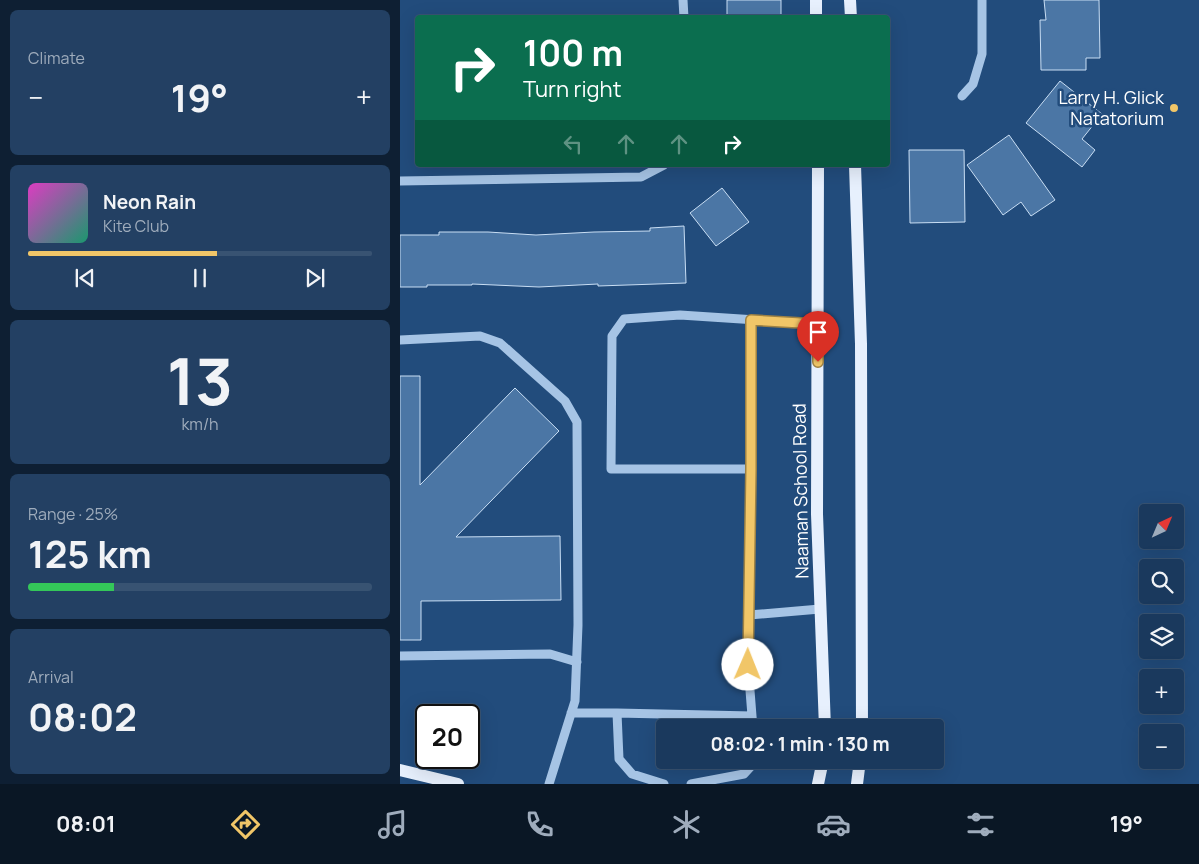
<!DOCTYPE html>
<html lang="en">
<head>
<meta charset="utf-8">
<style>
	body { margin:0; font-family:Manrope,sans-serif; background:#234063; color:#f1f3f6; height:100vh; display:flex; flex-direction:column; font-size:19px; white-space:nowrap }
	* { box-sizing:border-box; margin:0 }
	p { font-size:16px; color:#9facbc }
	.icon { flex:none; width:28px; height:28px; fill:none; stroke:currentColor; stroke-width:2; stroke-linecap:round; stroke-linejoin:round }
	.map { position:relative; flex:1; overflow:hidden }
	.details { display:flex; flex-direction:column; gap:10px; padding:10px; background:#0e1f33; width:400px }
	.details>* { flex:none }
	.top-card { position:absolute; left:15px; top:15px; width:475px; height:152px; border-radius:5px; box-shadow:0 5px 20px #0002,0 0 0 1px #385372; background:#0b6e4f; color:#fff; overflow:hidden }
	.needle { width:32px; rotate:44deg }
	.controls { position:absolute; left:739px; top:504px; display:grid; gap:10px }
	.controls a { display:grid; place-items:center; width:45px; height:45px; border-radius:5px; background:#1a395d; box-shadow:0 5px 20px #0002,0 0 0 1px #385372; font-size:25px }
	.speed { position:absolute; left:15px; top:704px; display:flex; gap:10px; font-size:25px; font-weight:700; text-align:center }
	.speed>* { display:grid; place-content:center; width:65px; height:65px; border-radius:50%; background:#1a395d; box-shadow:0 5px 20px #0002,0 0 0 1px #385372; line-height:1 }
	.speed .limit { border:2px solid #111; border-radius:8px; background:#fff; color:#111 }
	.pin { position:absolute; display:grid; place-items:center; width:42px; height:42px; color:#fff; margin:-51px -21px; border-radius:50% 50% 50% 0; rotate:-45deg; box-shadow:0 0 5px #0007 }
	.pin .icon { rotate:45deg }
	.me { position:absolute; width:55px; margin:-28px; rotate:1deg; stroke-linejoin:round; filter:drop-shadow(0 0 4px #0008) }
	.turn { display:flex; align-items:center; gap:18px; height:105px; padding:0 25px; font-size:22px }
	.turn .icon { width:65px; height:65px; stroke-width:2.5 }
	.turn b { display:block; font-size:35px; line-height:42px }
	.lanes { display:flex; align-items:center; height:48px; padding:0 25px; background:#0003; justify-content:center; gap:25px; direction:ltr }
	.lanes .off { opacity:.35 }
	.big { font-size:38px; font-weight:700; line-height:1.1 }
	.details .widget { flex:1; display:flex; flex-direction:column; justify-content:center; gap:8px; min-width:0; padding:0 18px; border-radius:8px; background:#234063 }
	.details .dial { align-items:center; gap:0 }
	.dial b { font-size:65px; line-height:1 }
	.song { display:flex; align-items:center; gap:15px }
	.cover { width:60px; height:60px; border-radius:8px; background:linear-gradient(135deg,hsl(310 70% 55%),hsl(160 70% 35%)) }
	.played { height:5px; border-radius:2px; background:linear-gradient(90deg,#f1c668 55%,#385372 55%) }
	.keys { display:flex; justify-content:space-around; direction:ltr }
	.heat { display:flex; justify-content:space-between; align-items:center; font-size:28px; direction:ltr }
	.charge { height:8px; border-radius:4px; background:linear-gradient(90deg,#34c759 25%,#385372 0) }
	.trip { position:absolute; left:256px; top:719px; width:288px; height:50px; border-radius:5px; background:#1a395d; box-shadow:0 5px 20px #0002,0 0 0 1px #385372; font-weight:700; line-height:50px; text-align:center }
	.tab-bar { display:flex; height:80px; justify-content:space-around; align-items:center; background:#0a1725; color:#9facbc }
	.tab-bar .icon { width:35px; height:35px }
	.tab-bar .on { color:#f1c668 }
	.tab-bar b { font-size:22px; color:#f1f3f6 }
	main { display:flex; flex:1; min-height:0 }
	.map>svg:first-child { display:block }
	.building { fill:#4b76a5; stroke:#c9def4 }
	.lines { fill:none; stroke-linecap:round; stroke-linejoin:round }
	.minor { stroke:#a6c4e5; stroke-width:9 }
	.major { stroke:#e7f0fd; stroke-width:12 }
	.route-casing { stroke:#9d8144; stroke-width:12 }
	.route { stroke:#f1c668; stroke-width:9 }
	.poi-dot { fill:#f1c668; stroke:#224c7c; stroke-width:2 }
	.labels { text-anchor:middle; stroke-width:5; stroke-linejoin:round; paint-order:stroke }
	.poi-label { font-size:18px; fill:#fff; stroke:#224c7c; text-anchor:end }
	.street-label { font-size:18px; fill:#fff; stroke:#224c7c }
</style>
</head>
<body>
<main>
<section class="details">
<div class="widget"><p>Climate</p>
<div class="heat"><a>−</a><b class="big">19°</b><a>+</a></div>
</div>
<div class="widget">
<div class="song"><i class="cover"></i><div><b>Neon Rain</b><p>Kite Club</p></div></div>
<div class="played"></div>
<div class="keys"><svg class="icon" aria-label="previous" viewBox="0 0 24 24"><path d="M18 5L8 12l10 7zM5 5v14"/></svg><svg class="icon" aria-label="pause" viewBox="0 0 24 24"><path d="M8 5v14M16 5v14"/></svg><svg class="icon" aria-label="next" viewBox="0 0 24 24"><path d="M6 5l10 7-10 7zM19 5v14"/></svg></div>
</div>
<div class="widget dial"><b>13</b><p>km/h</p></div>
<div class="widget"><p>Range · 25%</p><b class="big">125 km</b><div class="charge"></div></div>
<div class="widget"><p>Arrival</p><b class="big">08:02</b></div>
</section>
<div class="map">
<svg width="799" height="784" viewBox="0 0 799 784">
	<rect width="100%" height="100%" fill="#224c7c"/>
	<!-- building -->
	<path class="building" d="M 327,0 L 381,0 L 381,18 L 327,18 Z
		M 644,0 L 699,0 L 700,58 L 686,58 L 686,70 L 641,70 L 640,20 L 646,20 Z
		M 660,81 L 702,114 L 682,139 L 695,150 L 682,167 L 626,123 Z
		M 609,135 L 655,200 L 631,216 L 621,202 L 603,215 L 567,165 Z
		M 509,150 L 564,150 L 565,222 L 510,223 Z
		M 322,188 L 349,222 L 316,246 L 290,213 Z
		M 284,226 L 286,283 L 198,286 L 198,284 L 139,287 L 72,284 L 72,285 L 27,285 L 27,287 L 0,287 L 0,235 L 39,235 L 39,232 L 88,232 L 136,235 L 194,232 L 250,231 L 250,228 Z
		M 0,376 L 20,376 L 20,485 L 115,388 L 159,431 L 56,537 L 160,536 L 161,600 L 21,601 L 21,640 L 0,640 Z"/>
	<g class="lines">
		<!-- minor -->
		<path class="minor" d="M 283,0 L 284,18
			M 562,96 L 573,84 L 582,54 L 582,0
			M 0,181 L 241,177 L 264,165
			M 351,320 L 351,469
			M 0,340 L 80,336 L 100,343 L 165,401 L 177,422 L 178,625 L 175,701 L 149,784
			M 349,615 L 420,609
			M 0,656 L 150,654 L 177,662
			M 171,713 L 217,713 L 352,716 L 348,665 L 351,469 L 211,469 L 212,336 L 224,319 L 280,315 L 418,324
			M 217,713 L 219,759 L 232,774 L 264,784
			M 352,716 L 353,728
			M 291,784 L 344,774 L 356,761 L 356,760"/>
		<!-- major -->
		<path class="major" d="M 416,0 L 416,18
			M 450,0 L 451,18
			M 418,165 L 417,514 L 425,728
			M 455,165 L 461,344 L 462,728
			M 0,770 L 58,784
			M 418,784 L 423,760
			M 457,784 L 460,760"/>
	</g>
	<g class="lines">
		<defs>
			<path id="route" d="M 348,665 L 351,469 L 351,320 L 418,324 L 418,362"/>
		</defs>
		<!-- route casing -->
		<use href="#route" class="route-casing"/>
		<!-- route -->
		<use href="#route" class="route"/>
	</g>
	<!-- markers -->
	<circle class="poi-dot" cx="774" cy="108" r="5"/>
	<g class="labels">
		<!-- poi labels -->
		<g class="poi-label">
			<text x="764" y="104">Larry H. Glick<tspan x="764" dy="21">Natatorium</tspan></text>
		</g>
		<!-- street labels -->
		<g class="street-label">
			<text transform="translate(401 491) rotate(-91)" y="6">Naaman School Road</text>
		</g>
	</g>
</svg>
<div class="controls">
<a><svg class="needle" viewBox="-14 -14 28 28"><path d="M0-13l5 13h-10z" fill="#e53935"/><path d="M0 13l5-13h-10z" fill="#9facbc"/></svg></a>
<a><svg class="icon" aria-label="search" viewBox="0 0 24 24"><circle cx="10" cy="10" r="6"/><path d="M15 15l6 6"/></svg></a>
<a><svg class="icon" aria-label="layers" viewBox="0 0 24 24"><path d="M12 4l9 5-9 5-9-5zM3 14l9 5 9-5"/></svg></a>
<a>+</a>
<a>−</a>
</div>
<div class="speed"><div class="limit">20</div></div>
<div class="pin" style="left:418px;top:362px;background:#d93025"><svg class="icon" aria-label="arrive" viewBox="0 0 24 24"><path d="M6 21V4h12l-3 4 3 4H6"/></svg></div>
<svg class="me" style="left:348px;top:665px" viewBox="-20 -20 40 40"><circle r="19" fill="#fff"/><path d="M0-13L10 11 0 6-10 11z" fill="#f1c668"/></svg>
<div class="trip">08:02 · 1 min · 130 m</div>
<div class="top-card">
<div class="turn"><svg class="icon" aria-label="right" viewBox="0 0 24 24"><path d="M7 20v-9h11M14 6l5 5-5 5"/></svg><div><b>100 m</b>Turn right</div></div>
<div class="lanes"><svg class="icon off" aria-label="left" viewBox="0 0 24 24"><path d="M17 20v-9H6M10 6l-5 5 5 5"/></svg><svg class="icon off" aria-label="ahead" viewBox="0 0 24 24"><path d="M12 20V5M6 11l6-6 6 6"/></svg><svg class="icon off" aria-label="ahead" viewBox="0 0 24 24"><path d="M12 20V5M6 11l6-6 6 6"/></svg><svg class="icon" aria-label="right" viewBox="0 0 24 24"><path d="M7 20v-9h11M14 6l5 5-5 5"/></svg></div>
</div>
</div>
</main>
<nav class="tab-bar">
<b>08:01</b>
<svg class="icon on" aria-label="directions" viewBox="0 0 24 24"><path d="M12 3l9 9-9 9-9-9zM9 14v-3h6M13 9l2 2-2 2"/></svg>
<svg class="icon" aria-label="music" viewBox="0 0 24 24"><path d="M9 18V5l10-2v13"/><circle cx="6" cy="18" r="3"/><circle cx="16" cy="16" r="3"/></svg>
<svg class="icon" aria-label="phone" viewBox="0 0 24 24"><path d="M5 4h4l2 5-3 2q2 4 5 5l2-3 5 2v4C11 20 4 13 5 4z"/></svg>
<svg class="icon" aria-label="climate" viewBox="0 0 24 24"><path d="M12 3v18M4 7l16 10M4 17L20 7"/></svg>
<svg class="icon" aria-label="car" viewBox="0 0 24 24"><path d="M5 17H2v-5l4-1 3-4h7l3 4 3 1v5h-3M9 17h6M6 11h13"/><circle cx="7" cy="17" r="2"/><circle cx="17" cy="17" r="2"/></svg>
<svg class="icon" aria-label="filters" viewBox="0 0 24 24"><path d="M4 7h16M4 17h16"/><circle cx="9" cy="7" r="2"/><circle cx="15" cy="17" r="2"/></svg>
<b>19°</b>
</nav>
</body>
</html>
